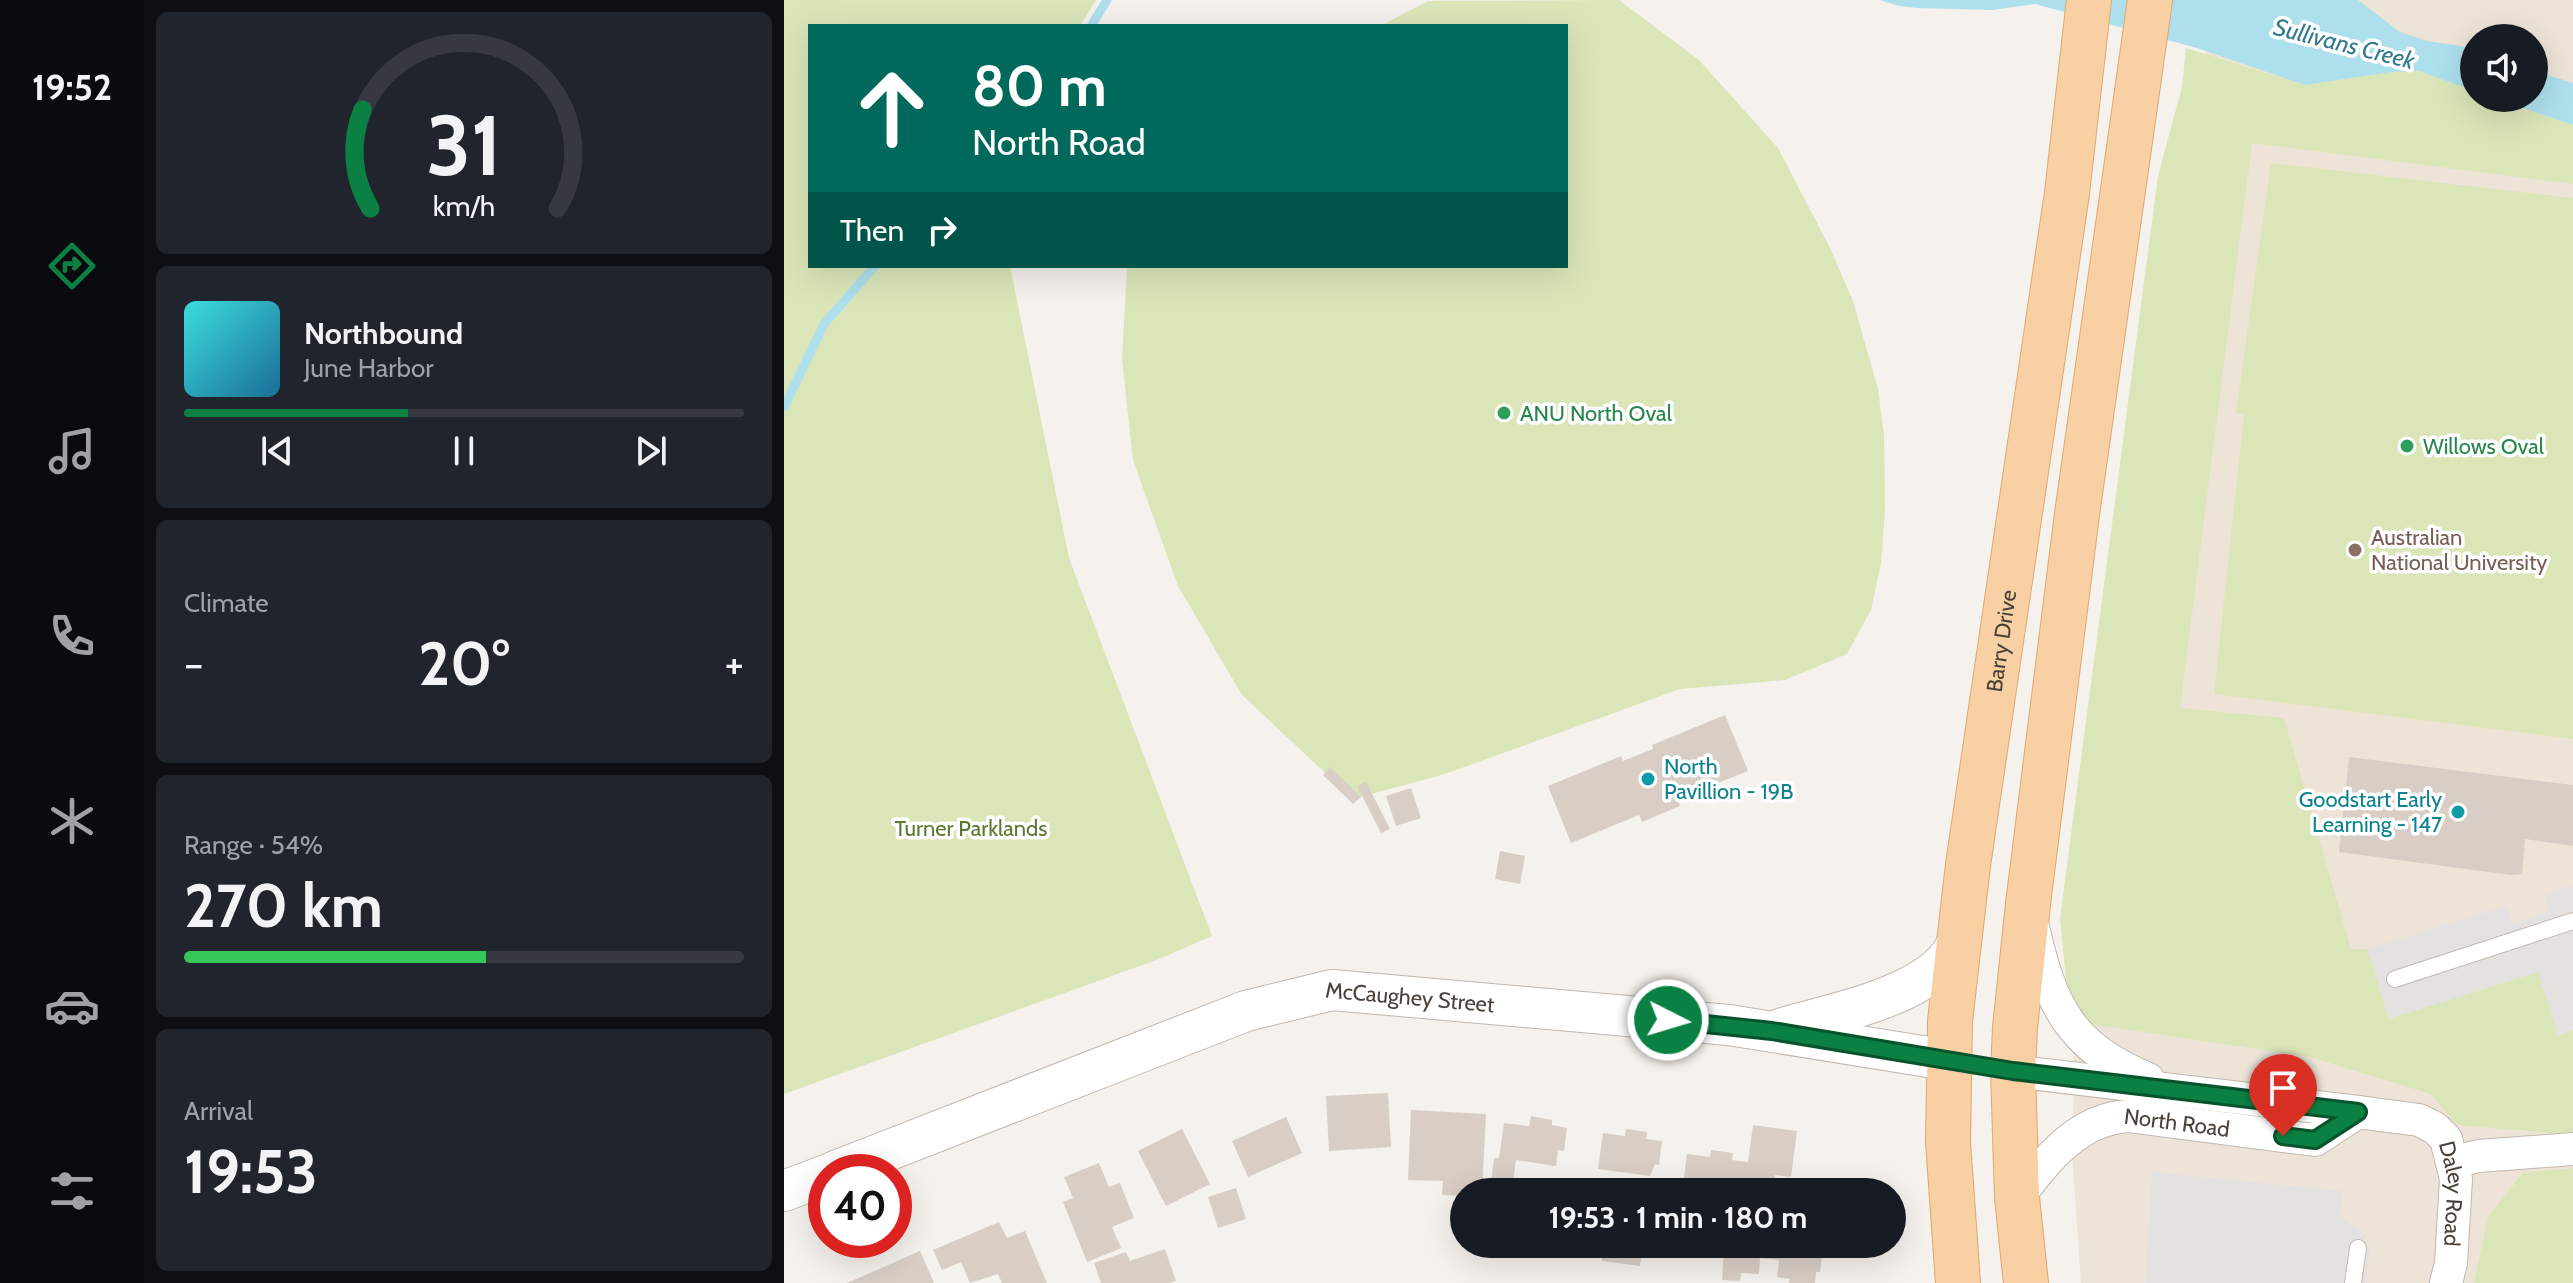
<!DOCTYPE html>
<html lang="en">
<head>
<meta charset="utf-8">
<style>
	body { margin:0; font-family:Cabin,sans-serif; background:#20242c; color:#f1f3f6; height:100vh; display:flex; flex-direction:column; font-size:30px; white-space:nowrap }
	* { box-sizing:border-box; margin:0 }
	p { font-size:26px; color:#9ea1a6 }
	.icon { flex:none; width:44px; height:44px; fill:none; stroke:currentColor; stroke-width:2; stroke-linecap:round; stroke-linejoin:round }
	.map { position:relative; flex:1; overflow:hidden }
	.details { display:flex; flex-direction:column; gap:12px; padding:12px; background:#0d0f14; width:640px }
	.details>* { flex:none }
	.hud { position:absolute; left:24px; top:24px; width:760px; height:244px; border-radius:0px; box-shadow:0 8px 32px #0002; background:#00695c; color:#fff; overflow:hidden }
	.controls { position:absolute; left:1676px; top:24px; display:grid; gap:16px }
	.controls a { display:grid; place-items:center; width:88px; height:88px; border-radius:50%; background:#171b24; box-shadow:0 8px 32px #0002; font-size:40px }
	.speed { position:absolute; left:24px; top:1154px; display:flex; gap:16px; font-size:40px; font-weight:700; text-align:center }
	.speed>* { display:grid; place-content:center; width:104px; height:104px; border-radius:50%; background:#171b24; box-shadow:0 8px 32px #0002; line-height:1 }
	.speed .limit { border:12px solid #d22; background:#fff; color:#111 }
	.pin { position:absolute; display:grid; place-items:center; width:68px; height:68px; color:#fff; margin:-82px -34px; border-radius:50% 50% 50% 0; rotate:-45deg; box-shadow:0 0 8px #0007 }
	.pin .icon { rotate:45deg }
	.me { position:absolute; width:88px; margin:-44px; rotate:95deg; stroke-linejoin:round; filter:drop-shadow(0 0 6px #0008) }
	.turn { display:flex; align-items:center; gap:28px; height:168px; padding:0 32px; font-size:36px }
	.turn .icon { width:104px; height:104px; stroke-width:2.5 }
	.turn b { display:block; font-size:56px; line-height:68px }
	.then { display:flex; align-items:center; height:76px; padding:0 32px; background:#0003; gap:16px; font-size:30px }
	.big { font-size:60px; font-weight:700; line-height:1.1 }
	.details .card { flex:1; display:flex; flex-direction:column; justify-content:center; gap:12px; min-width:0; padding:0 28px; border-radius:12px; background:#20242c }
	.details .dial { align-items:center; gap:0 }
	.dial svg { height:208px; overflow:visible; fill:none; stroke:#363941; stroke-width:7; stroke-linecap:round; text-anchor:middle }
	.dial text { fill:#f1f3f6; stroke:none }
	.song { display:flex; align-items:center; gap:24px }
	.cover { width:96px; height:96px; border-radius:12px; background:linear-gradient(135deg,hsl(180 70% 55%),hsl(200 70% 35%)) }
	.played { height:8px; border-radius:4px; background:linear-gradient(90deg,#0b8043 40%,#363941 40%) }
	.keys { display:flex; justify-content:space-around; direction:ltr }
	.heat { display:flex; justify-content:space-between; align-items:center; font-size:44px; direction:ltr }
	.charge { height:12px; border-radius:6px; background:linear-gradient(90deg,#34c759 54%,#363941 0) }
	.trip { position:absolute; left:666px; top:1178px; width:456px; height:80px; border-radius:40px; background:#171b24; box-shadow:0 8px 32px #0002; font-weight:700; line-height:80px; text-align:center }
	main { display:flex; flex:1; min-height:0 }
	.menu { display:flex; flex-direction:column; width:144px; justify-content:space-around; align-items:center; background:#090b0e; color:#9ea1a6 }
	.menu .icon { width:56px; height:56px }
	.menu .on { color:#0b8043 }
	.menu b { font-size:36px; color:#f1f3f6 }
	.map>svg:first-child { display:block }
	.education { fill:#ede3d7; fill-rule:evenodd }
	.green { fill:#dae6b8 }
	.parking { fill:#e4e2e0 }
	.water { fill:#aedfed }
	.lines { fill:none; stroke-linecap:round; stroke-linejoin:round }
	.stream { stroke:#aedfed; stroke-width:9 }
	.building { fill:#d9cec5 }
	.service-casing { stroke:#c0b7af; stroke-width:18 }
	.minor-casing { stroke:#c0b7af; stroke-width:34 }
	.tertiary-casing { stroke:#c0b7af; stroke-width:42 }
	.primary-casing { stroke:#dda972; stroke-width:46 }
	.service { stroke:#fff; stroke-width:16 }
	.minor { stroke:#fff; stroke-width:32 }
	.tertiary { stroke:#fff; stroke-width:40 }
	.primary { stroke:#f8d0a3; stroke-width:44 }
	.route-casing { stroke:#07532c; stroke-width:20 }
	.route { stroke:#0b8043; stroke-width:14 }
	.leisure-dot { fill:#2e9e5b; stroke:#fff; stroke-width:3 }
	.education-dot { fill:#8d6e63; stroke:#fff; stroke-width:3 }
	.culture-dot { fill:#0f9aa8; stroke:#fff; stroke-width:3 }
	.labels { text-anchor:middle; stroke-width:7; stroke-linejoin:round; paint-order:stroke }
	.leisure-label { font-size:22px; fill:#27864d; stroke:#fff; text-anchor:start }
	.education-label { font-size:22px; fill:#785e54; stroke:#fff; text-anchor:start }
	.street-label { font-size:22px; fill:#4a413a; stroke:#fff }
	.culture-label { font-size:22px; fill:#0d838f; stroke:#fff; text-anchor:start }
	.park-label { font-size:22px; fill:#597930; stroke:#fff }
	.water-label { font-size:24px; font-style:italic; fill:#317a90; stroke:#fff }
</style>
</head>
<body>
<main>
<nav class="menu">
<b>19:52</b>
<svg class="icon on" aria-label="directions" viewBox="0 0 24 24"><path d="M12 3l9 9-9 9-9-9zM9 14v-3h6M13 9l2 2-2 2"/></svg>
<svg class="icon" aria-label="music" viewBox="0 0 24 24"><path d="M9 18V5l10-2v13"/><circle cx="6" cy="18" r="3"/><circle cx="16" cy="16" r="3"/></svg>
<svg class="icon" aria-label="phone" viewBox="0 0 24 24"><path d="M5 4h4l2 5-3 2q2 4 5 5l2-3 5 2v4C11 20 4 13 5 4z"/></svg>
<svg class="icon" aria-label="climate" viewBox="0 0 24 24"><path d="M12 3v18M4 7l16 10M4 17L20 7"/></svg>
<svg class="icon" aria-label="car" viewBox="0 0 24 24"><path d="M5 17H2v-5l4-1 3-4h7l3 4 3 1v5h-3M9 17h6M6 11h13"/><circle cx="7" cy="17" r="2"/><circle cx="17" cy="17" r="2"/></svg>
<svg class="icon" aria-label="filters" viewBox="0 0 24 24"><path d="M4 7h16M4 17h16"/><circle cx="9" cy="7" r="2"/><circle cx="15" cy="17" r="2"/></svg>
</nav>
<section class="details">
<div class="card dial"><svg viewBox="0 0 100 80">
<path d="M14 69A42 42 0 1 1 86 69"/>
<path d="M14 69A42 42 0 0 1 11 31" stroke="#0b8043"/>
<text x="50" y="56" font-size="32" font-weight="700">31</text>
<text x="50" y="72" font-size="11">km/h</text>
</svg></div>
<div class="card">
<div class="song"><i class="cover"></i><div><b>Northbound</b><p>June Harbor</p></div></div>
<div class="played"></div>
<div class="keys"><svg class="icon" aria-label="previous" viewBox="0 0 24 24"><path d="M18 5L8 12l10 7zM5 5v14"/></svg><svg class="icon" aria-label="pause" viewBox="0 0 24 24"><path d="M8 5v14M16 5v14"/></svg><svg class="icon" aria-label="next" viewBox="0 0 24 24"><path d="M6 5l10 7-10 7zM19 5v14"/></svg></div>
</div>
<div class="card"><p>Climate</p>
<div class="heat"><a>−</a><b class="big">20°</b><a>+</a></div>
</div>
<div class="card"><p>Range · 54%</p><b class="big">270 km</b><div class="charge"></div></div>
<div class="card"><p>Arrival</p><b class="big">19:53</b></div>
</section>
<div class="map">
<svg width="1789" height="1283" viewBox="0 0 1789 1283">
	<rect width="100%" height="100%" fill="#f5f1ec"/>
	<!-- education -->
	<path class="education" d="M 1429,0 L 1789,0 L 1789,1283 L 1297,1283 L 1287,1138 L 1290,1093 L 1289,1002 ZM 1690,38 L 1750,38 L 1750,98 L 1690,98 Z"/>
	<!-- green -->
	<path class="green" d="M 0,0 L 312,0 L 296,26 L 26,26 L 26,266 L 226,266 L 285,558 L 428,936 L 375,959 L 0,1094 Z
		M 835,0 L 915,60 L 994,148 L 1046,248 L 1069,301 L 1094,389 L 1100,436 L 1101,509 L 1097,563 L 1087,610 L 1063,654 L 1001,680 L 896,689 L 661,774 L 569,799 L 458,695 L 394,586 L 349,460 L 338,359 L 343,266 L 782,266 L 782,26 L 596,26 L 644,1 Z
		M 1402,48 L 1521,85 L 1607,72 L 1635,71 L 1690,91 L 1690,98 L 1709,98 L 1789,125 L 1789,184 L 1468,143 L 1396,708 L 1500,718 L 1567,949 L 1583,949 L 1605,1018 L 1754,972 L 1774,1034 L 1789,1030 L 1789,1135 L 1673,1125 L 1647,1094 L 1526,1057 L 1293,1022 L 1284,1001 L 1276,918 L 1374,176 L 1398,87 Z
		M 1487,163 L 1789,198 L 1789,739 L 1430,694 L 1460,415 L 1452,413 Z
		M 1789,1168 L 1789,1283 L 1690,1283 L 1704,1217 L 1739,1173 Z"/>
	<!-- parking -->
	<path class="parking" d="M 1789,886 L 1789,1030 L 1774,1035 L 1754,972 L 1605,1019 L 1583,949 L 1723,906 L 1728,923 L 1765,912 L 1760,895 Z
		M 1368,1172 L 1559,1191 L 1556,1213 L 1560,1220 L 1579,1233 L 1586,1250 L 1581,1283 L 1361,1283 Z"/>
	<!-- water -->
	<path class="water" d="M 1096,0 L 1574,0 L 1616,32 L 1643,41 L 1690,48 L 1690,91 L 1635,71 L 1607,72 L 1521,85 L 1413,48 L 1251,4 L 1208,10 L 1133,8 L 1115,6 Z
		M 1750,71 L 1789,83 L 1789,125 L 1709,98 L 1750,98 Z"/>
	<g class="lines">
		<!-- stream -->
		<path class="stream" d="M 307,26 L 323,0
			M 0,407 L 40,324 L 91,266"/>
	</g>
	<!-- building -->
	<path class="building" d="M 941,715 L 964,771 L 894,799 L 896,806 L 858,822 L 855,815 L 787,843 L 764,786 L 837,756 L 839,761 L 869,749 L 868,745 Z
		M 1565,757 L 1789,785 L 1789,846 L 1741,839 L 1738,874 L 1727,875 L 1555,852 Z
		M 546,767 L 577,797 L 569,804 L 539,775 Z
		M 582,782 L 606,829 L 597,833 L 573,786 Z
		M 627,788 L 637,818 L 612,826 L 602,796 Z
		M 716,851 L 741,856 L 736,884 L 711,879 Z
		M 604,1093 L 607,1147 L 545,1151 L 542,1096 Z
		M 627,1110 L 702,1114 L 698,1192 L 680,1192 L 680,1196 L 658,1195 L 659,1181 L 624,1180 Z
		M 747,1116 L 768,1120 L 768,1125 L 783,1128 L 780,1151 L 774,1150 L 772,1166 L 732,1160 L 728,1192 L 706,1192 L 710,1158 L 715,1158 L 720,1123 L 745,1126 Z
		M 502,1117 L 518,1153 L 464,1177 L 448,1141 Z
		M 969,1125 L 1013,1131 L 1007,1177 L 991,1175 L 989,1192 L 898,1192 L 903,1154 L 926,1157 L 927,1150 L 949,1153 L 948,1160 L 964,1162 Z
		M 398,1129 L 426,1184 L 382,1206 L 354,1151 Z
		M 842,1129 L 863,1132 L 862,1139 L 878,1141 L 875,1165 L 871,1164 L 866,1176 L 814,1169 L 819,1133 L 841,1136 Z
		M 315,1163 L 325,1187 L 336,1183 L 350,1218 L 328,1227 L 337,1248 L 303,1262 L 279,1202 L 289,1198 L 280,1177 Z
		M 452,1188 L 462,1219 L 434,1228 L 424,1197 Z
		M 215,1222 L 223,1238 L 241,1231 L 263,1283 L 218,1283 L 214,1274 L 186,1283 L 177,1262 L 158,1270 L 149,1250 Z
		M 820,1244 L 859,1244 L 856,1266 L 818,1261 Z
		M 978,1244 L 1039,1246 L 1036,1272 L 1032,1272 L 1031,1283 L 1005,1283 L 1006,1279 L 993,1277 L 995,1260 L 976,1258 L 975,1274 L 957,1273 L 956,1281 L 938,1280 L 940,1249 L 977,1252 Z
		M 381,1249 L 392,1281 L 385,1283 L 317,1283 L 310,1263 L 342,1252 L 346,1261 Z
		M 136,1251 L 150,1283 L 63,1283 Z"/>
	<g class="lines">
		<defs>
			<path id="service" d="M 1611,979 L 1789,921
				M 1569,1283 L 1574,1248"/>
			<g id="minor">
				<path d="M 1249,927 C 1267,1006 1285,1046 1364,1079"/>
				<path id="s1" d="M 1229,1071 L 1574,1112 L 1635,1120 L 1651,1128 L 1662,1139 L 1672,1179 L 1667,1263 L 1662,1283"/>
				<path d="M 1669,1162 L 1695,1156 L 1789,1149"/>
				<path id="s2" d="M 1233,1198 C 1262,1161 1293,1119 1344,1116 L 1531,1140 L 1574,1112"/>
			</g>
			<g id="tertiary">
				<path d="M 996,1029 C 1047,1013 1157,995 1175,938"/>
				<path id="s3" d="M 49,1172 L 462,1011 L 548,990 L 945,1025 L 1163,1060"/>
				<path d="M 0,1191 L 42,1175"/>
			</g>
			<g id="primary">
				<path id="s4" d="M 1174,1283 L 1164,1142 L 1166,1021 L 1184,865 L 1283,193 L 1305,0"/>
				<path d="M 1242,1283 L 1233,1198 L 1229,1071 L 1231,1028 L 1244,904 L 1293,514 L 1366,0"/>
			</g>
		</defs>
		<!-- service casing -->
		<use href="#service" class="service-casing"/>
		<!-- minor casing -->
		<use href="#minor" class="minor-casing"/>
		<!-- tertiary casing -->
		<use href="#tertiary" class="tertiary-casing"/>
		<!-- primary casing -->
		<use href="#primary" class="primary-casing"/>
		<!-- service -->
		<use href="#service" class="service"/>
		<!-- minor -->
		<use href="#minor" class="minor"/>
		<!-- tertiary -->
		<use href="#tertiary" class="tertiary"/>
		<!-- primary -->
		<use href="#primary" class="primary"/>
	</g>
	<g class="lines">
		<defs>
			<path id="route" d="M 884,1020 L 988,1031 L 1229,1071 L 1574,1112 L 1531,1140 L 1499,1136"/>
		</defs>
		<!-- route casing -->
		<use href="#route" class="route-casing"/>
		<!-- route -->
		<use href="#route" class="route"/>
	</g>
	<!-- markers -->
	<g class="leisure-dot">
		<circle cx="720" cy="413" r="8"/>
		<circle cx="1623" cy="446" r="8"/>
	</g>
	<circle class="education-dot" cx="1571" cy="550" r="8"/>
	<g class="culture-dot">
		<circle cx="864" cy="779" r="8"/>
		<circle cx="1674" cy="812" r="8"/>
	</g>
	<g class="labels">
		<!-- leisure labels -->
		<g class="leisure-label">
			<text x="736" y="421">ANU North Oval</text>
			<text x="1639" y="454">Willows Oval</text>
		</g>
		<!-- education labels -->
		<g class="education-label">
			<text x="1587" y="545">Australian<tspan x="1587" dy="25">National University</tspan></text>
		</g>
		<!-- street labels -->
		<g class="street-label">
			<text dy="8" stroke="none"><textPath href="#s4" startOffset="646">Barry Drive</textPath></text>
			<text dy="8" stroke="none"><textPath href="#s3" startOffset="610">McCaughey Street</textPath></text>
			<text dy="8" stroke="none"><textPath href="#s2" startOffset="192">North Road</textPath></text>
			<text dy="8" stroke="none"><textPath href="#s1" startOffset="498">Daley Road</textPath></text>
		</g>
		<!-- culture labels -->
		<g class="culture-label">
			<text x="880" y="774">North<tspan x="880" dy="25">Pavillion - 19B</tspan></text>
			<text x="1658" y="807" text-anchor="end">Goodstart Early<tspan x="1658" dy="25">Learning - 147</tspan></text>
		</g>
		<!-- park labels -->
		<g class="park-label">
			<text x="187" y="836">Turner Parklands</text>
		</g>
		<!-- water labels -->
		<g class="water-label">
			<text transform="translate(1560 44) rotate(14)" y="8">Sullivans Creek</text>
		</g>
	</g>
</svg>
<div class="controls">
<a><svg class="icon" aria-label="sound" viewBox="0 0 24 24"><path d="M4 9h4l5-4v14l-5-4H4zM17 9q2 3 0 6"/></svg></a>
</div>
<div class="speed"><div class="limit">40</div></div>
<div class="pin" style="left:1499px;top:1136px;background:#d93025"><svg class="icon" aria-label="arrive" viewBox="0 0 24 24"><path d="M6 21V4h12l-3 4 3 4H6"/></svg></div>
<svg class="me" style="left:884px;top:1020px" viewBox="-20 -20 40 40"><circle r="17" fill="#0b8043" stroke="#fff" stroke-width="3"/><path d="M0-11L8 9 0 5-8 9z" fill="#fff"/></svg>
<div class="trip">19:53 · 1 min · 180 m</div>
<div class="hud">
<div class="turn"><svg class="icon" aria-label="ahead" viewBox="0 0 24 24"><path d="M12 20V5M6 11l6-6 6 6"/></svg><div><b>80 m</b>North Road</div></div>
<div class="then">Then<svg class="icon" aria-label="right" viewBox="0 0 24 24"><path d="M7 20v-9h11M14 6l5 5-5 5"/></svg></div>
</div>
</div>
</main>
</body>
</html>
